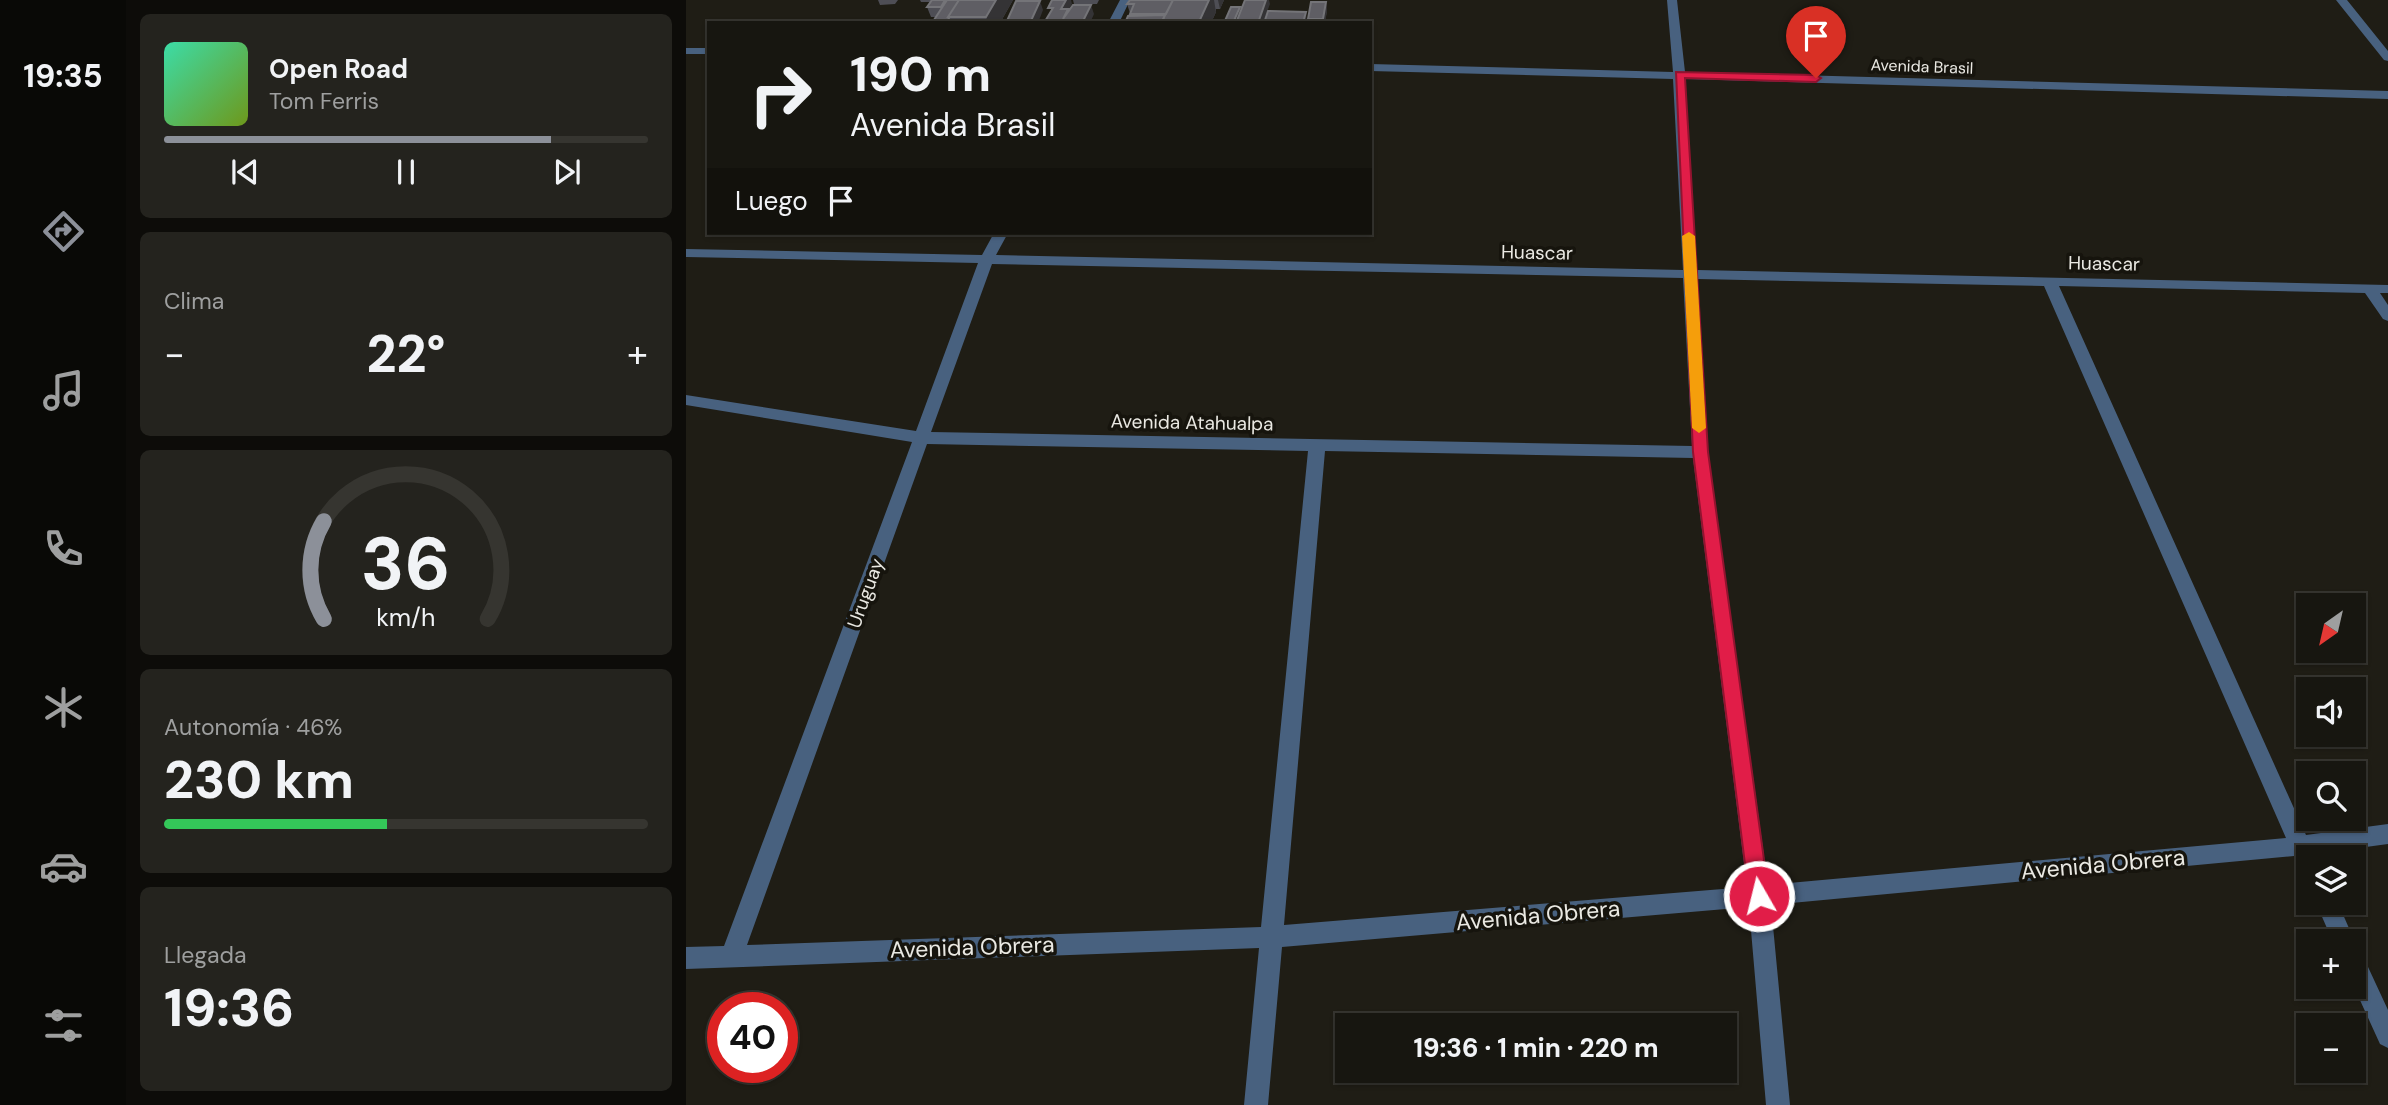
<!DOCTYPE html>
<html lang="es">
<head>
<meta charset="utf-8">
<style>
	body { margin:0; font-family:"DM Sans",sans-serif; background:#24231e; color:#f1f3f6; height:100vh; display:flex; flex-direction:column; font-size:26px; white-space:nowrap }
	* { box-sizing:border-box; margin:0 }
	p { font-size:23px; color:#9e9f9f }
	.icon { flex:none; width:38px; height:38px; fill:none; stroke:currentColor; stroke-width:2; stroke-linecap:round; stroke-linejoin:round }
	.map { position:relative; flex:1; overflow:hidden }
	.drawer { display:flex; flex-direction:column; gap:14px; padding:14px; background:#0d0c09; width:560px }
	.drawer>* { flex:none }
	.banner { position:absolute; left:21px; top:21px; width:665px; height:214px; border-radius:0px; box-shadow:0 2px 5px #0004,0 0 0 2px #363530; background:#171610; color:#f1f3f6; overflow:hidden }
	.needle { width:46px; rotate:214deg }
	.buttons { position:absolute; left:1610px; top:593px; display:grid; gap:14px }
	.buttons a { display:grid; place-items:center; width:70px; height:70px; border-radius:0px; background:#171610; box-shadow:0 2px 5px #0004,0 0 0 2px #363530; font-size:35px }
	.speed { position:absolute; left:21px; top:992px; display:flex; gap:14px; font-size:35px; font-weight:700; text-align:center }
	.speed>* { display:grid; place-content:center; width:91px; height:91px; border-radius:50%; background:#171610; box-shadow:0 2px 5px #0004,0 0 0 2px #363530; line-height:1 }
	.speed .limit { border:10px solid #d22; background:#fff; color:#111 }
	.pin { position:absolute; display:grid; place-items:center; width:60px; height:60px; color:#fff; margin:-72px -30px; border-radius:50% 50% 50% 0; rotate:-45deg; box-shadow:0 0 7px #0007 }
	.pin .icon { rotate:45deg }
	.me { position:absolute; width:77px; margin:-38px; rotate:352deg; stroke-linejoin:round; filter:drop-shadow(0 0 5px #0008) }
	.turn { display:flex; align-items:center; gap:24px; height:147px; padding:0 28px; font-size:32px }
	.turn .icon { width:91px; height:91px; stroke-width:2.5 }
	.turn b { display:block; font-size:49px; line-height:60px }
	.then { display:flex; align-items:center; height:66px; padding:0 28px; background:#0003; gap:14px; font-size:26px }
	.big { font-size:52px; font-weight:800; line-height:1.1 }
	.drawer .tile { flex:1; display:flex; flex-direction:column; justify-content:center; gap:10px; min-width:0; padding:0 24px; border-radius:10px; background:#24231e }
	.drawer .dial { align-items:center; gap:0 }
	.dial svg { height:182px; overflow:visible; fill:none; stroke:#363530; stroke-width:7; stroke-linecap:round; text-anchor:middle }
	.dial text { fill:#f1f3f6; stroke:none }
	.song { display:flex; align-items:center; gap:21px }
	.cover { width:84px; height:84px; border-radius:10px; background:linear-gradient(135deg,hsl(160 70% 55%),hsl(80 70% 35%)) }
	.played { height:7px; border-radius:4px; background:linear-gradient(90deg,#8c9099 80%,#363530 80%) }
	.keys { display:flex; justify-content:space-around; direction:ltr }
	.heat { display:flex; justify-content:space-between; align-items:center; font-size:38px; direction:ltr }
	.charge { height:10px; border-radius:5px; background:linear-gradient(90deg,#34c759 46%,#363530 0) }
	.trip { position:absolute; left:649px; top:1013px; width:402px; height:70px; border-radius:0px; background:#171610; box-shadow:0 2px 5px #0004,0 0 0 2px #363530; font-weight:800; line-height:70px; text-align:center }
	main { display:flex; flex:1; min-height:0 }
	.dock { display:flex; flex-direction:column; width:126px; justify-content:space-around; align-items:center; background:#090906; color:#9e9f9f }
	.dock .icon { width:49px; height:49px }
	.dock .active { color:#8c9099 }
	.dock b { font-size:32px; color:#f1f3f6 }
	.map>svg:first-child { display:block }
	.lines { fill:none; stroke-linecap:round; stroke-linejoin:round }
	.minor { fill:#48617f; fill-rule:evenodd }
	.wall { fill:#4e4e55 }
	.shaded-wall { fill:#343335 }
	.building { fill:#5f5e64; stroke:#747478; stroke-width:2 }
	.route { fill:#e11d48; stroke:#92132f; stroke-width:2 }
	.slow { fill:#f59e0b }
	.labels { text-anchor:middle; stroke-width:7; stroke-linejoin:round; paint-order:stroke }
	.far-street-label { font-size:16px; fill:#eae9e3; stroke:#16140d }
	.street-label { font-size:19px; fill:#eae9e3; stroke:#16140d }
	.near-street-label { font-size:23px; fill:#eae9e3; stroke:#16140d }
</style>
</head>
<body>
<main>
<nav class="dock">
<b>19:35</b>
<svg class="icon active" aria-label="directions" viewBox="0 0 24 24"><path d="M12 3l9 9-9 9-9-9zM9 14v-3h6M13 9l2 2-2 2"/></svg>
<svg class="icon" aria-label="music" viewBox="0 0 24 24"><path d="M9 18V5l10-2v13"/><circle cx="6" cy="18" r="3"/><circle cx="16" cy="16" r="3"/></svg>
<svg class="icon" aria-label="phone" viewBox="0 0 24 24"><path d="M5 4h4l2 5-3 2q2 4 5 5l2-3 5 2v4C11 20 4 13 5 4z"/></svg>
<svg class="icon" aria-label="climate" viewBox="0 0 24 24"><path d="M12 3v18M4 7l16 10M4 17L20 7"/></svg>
<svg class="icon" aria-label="car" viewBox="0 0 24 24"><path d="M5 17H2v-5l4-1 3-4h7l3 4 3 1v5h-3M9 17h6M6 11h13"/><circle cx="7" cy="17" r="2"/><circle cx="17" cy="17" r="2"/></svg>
<svg class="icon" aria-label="filters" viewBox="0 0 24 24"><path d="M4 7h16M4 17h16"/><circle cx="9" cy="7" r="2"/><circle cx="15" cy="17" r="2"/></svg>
</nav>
<section class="drawer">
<div class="tile">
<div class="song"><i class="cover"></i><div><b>Open Road</b><p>Tom Ferris</p></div></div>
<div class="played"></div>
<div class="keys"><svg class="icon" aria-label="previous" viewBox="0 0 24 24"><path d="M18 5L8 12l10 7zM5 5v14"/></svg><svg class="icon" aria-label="pause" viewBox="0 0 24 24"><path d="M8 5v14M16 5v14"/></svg><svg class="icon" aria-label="next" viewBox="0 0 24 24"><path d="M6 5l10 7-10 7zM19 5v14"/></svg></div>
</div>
<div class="tile"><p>Clima</p>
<div class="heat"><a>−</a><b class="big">22°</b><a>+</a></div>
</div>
<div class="tile dial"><svg viewBox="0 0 100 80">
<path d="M14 69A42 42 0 1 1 86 69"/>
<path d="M14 69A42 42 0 0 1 14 26" stroke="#8c9099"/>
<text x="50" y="56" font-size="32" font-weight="700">36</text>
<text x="50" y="72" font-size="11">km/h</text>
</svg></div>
<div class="tile"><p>Autonomía · 46%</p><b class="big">230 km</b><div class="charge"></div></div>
<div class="tile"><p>Llegada</p><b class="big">19:36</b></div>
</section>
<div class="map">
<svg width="1702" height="1105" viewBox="0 0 1702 1105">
	<rect width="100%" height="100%" fill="#1f1d15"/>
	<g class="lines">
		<!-- minor -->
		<path class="minor" d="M 434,0 L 444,0 L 433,23 L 422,23 Z
			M 981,0 L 991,0 L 999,72 L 1702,91 L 1702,99 L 999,79 L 1011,270 L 1702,285 L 1702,293 L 1694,293 L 1702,305 L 1702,321 L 1697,319 L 1679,293 L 1373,286 L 1620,835 L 1702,824 L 1702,844 L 1628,854 L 1630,858 L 1622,858 L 1622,873 L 1614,870 L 1608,856 L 1085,905 L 1104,1105 L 1080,1105 L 1063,907 L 596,947 L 582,1105 L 558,1105 L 573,948 L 0,969 L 0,947 L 38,946 L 226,442 L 0,405 L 0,395 L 230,431 L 292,263 L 0,257 L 0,249 L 296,255 L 308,233 L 322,233 L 310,255 L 997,270 L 987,79 L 684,71 L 684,64 L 987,72 ZM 306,264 L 997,278 L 1006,446 L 245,432 ZM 1011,279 L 1358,286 L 1600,838 L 1082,885 L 1022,452 ZM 241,444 L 622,451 L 575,927 L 61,945 ZM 639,451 L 1007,458 L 1061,887 L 598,925 Z
			M 1650,0 L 1661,0 L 1702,51 L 1702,61 L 1698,60 Z
			M 0,48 L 23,48 L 23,54 L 0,54 Z
			M 1630,903 L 1652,903 L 1669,942 L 1668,945 L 1668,942 L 1647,942 Z
			M 1668,951 L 1676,954 L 1702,1010 L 1702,1048 L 1694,1044 L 1668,987 Z"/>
	</g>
	<!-- wall -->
	<path class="wall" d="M 192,0 L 212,0 L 209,4 L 194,5 Z
		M 234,0 L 327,0 L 314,23 L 246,23 L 250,17 L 245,17 L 241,7 L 244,2 L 235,2 Z
		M 387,0 L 413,0 L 411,4 L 388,4 Z
		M 444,0 L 538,0 L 534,9 L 530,9 L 530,12 L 525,23 L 439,23 L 445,16 L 441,4 Z
		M 640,2 L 641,11 L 639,21 L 656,20 L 657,23 L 622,23 L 622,19 Z"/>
	<!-- shaded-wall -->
	<path class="shaded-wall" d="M 310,0 L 327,0 L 314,23 L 302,23 L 300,17 Z
		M 380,0 L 385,0 L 386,4 L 378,17 L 375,9 Z
		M 523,0 L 528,0 L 530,12 L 525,23 L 513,23 Z
		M 532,0 L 538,0 L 534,9 Z
		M 580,0 L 583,0 L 584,4 L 577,23 L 572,23 Z
		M 354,1 L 357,10 L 352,23 L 344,23 Z
		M 640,2 L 641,11 L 639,23 L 637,23 L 637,19 Z
		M 405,5 L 408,14 L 404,23 L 396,23 Z
		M 554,7 L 556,17 L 553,23 L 547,23 Z
		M 620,12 L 621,23 L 617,23 Z"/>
	<!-- building -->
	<path class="building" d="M 246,0 L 259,0 L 255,7 L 241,7 Z
		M 261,0 L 273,0 L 262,17 L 264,21 L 262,23 L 246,23 Z
		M 273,0 L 310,0 L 300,17 L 262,17 Z
		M 366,0 L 380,0 L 375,9 L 382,9 L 377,19 L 387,5 L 405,5 L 396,23 L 358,23 L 367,8 L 362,8 Z
		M 444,0 L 487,0 L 480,14 L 444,14 L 448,4 L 441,4 Z
		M 487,0 L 523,0 L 513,22 L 476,21 Z
		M 559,0 L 580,0 L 572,23 L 550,23 Z
		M 330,1 L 354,1 L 344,23 L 320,23 Z
		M 625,2 L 640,2 L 637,19 L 622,19 Z
		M 545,7 L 554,7 L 547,23 L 538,23 Z
		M 582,11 L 620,12 L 617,23 L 578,23 Z
		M 479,15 L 476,23 L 439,23 L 442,16 Z
		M 656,20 L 656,23 L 628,23 L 628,21 Z"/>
	<!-- route -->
	<path class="route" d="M 990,72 L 1130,75 L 1135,78 L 1130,82 L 999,78 L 1022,452 L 1083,896 L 1080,903 L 1073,906 L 1066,903 L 1063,896 L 1007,452 Z"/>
	<!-- slow -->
	<path class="slow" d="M 1003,232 L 1009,236 L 1020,428 L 1013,433 L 1006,428 L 996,236 Z"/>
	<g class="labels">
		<!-- far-street labels -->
		<g class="far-street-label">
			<text transform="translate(1236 66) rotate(2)" y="6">Avenida Brasil</text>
		</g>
		<!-- street labels -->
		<g class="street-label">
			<text transform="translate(851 252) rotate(1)" y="7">Huascar</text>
			<text transform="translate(1418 263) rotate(1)" y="7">Huascar</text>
			<text transform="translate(506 422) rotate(1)" y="7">Avenida Atahualpa</text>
			<text transform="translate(179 593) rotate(-70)" y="7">Uruguay</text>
		</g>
		<!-- near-street labels -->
		<g class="near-street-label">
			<text transform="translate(1417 864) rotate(-5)" y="8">Avenida Obrera</text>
			<text transform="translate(852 915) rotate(-5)" y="8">Avenida Obrera</text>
			<text transform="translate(286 947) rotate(-2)" y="8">Avenida Obrera</text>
		</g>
	</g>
</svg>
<div class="buttons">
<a><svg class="needle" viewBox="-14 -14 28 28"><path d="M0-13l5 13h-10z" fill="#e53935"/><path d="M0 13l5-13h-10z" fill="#9e9f9f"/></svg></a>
<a><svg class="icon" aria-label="sound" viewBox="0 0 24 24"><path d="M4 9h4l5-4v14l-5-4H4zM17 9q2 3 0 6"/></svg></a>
<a><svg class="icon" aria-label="search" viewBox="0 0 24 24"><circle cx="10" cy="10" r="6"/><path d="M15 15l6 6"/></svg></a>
<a><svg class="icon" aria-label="layers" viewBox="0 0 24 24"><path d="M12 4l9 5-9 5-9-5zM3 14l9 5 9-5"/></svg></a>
<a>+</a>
<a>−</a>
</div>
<div class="speed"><div class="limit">40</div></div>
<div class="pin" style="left:1130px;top:78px;background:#d93025"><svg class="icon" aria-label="arrive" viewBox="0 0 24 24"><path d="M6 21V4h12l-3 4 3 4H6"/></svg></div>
<svg class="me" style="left:1073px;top:896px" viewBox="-20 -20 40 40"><circle r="17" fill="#e11d48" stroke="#fff" stroke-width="3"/><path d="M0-11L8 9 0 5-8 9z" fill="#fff"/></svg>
<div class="trip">19:36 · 1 min · 220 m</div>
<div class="banner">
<div class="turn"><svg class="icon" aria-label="right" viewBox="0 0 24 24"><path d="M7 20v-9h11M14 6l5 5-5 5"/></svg><div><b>190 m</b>Avenida Brasil</div></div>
<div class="then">Luego<svg class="icon" aria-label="arrive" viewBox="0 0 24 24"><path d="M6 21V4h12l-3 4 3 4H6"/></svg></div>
</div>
</div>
</main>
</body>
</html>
